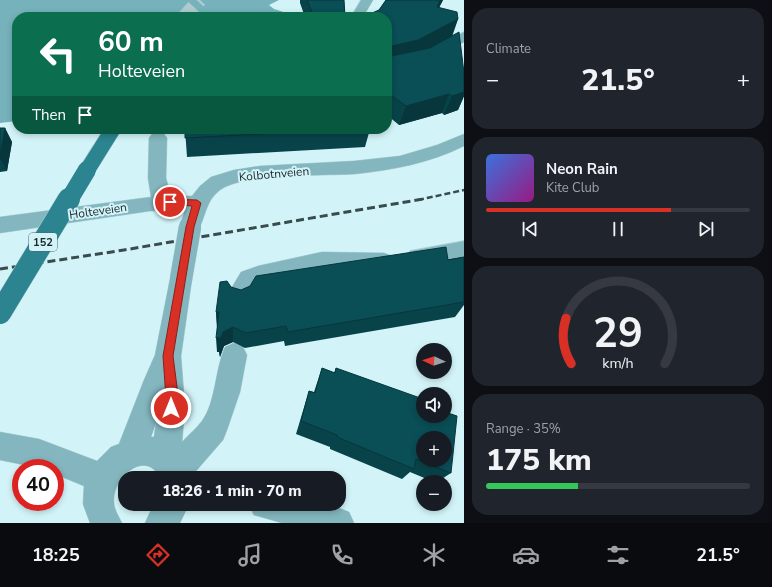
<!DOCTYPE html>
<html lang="en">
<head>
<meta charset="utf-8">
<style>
	body { margin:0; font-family:"Nunito Sans",sans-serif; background:#20242c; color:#f1f3f6; height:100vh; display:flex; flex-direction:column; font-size:15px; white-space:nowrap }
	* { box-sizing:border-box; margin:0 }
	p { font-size:13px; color:#9ea1a6 }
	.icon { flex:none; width:22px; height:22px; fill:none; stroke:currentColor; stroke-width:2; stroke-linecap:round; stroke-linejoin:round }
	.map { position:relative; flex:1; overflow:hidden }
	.side { display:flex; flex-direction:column; gap:8px; padding:8px; background:#0d0f14; width:308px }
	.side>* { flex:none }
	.guide { position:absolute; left:12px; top:12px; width:380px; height:122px; border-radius:16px; box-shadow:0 2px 6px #0003; background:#0b6e4f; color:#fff; overflow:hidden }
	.needle { width:26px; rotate:274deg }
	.tools { position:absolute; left:416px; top:343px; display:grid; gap:8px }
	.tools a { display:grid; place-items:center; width:36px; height:36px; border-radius:50%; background:#171b24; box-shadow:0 2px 6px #0003; font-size:20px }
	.speed { position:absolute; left:12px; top:459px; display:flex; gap:8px; font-size:20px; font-weight:700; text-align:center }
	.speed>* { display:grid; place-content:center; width:52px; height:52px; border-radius:50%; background:#171b24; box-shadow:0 2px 6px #0003; line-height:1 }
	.speed .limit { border:6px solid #d22; background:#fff; color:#111 }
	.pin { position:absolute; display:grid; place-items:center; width:34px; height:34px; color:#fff; margin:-17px; border:2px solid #fff; border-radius:50%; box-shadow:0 1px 4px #0007 }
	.me { position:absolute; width:44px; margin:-22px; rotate:0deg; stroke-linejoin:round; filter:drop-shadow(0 0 3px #0008) }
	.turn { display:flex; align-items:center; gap:14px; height:84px; padding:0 20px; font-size:18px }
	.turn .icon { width:52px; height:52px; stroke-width:2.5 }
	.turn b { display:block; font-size:28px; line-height:34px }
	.then { display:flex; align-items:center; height:38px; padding:0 20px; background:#0003; gap:8px; font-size:15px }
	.big { font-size:30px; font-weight:800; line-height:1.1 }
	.side .widget { flex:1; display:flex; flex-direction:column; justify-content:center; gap:6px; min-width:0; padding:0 14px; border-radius:16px; background:#20242c }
	.side .dial { align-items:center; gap:0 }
	.dial svg { height:104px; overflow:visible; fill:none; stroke:#363941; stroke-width:7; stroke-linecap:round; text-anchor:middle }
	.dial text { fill:#f1f3f6; stroke:none }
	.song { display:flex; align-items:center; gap:12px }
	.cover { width:48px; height:48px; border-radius:6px; background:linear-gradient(135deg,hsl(220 70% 55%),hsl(310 70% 35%)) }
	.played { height:4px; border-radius:2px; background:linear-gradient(90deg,#d93025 70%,#363941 70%) }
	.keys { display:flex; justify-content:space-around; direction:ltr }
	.heat { display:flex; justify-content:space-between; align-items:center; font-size:22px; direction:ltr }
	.charge { height:6px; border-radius:3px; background:linear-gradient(90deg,#34c759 35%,#363941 0) }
	.trip { position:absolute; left:118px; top:471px; width:228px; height:40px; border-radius:16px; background:#171b24; box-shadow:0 2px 6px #0003; font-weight:800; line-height:40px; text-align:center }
	.tab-bar { display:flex; height:64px; justify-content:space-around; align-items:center; background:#090b0e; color:#9ea1a6 }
	.tab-bar .icon { width:28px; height:28px }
	.tab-bar .active { color:#d93025 }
	.tab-bar b { font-size:18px; color:#f1f3f6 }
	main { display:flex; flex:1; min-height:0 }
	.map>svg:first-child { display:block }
	.forest { fill:#76b2bb }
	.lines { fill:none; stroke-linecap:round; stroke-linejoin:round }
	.major-tunnel { stroke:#aecbd0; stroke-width:14; stroke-dasharray:14 7; stroke-linecap:butt }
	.minor-casing { stroke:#b1cfd4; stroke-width:1 }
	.major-casing { stroke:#b1cfd4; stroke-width:1 }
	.minor { fill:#83b6be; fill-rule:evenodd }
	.major { fill:#2b8490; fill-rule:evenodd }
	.rail-far1 { stroke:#3a4b4d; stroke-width:2.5; stroke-dasharray:6 3; stroke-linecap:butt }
	.rail { stroke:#3a4b4d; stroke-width:3; stroke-dasharray:8 4; stroke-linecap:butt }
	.minor-bridge-casing { stroke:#b1cfd4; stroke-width:23; stroke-linecap:butt }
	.major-bridge-far1-casing { stroke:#b1cfd4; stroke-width:18; stroke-linecap:butt }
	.major-bridge-casing { stroke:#b1cfd4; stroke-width:23; stroke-linecap:butt }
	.minor-bridge { stroke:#83b6be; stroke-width:22 }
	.major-bridge-far1 { stroke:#2b8490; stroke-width:18 }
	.major-bridge { stroke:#2b8490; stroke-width:22 }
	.wall { fill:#09434a }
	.shaded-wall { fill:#07373c }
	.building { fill:#0a4e56; stroke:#07373c; fill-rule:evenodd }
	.route { fill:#d93025; stroke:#8d1f18 }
	.labels { text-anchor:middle; stroke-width:4; stroke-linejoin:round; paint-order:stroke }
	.shield { fill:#d2f4f9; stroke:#536669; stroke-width:1 }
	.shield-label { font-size:11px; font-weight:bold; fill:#1c292b }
	.street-label { font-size:12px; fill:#1c292b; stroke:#d2f4f9 }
</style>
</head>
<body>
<main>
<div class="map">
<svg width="464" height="523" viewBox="0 0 464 523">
	<rect width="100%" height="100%" fill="#d2f4f9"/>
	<!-- forest -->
	<path class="forest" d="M 0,0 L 279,0 L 269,5 L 274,9 L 290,14 L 289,17 L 17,17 L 17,121 L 0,123 Z"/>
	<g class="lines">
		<!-- major-tunnel -->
		<path class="major-tunnel" d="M 184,17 L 200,0"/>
		<defs>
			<path id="minor" d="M 361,0 L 373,0 L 363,17 L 351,17 Z
				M 464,32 L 464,42 L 423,65 L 387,73 L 387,65 L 413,59 Z
				M 158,133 L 164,134 L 167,138 L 166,178 L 171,197 L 192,196 L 200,186 L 211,177 L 234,170 L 260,166 L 354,161 L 400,156 L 437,145 L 464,134 L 464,146 C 430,163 393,170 355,174 C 323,176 243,173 220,190 C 205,201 206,218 197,232 L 190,235 L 183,232 L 180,227 L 185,210 L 150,211 L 0,233 L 0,217 L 151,197 L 148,178 L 149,138 L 152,134 Z
				M 464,241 L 464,257 L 418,266 L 410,263 L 407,257 L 410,251 Z
				M 322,252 L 384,253 L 392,256 L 395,262 L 392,268 L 384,271 L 322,270 L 262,283 L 257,286 L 248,301 L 240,304 L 232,301 L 228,294 L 241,272 L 258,266 Z
				M 181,270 L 189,272 L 192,279 L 181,356 L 185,408 L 182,442 C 188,435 196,429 202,421 C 216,402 215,369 225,347 L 234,343 L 243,347 L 247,355 L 240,392 L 227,430 L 223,440 L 190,478 L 160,478 C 146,448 111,478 114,503 C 114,509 119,517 122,523 L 90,523 L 83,504 L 84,486 L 55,474 L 55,468 L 39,468 L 0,460 L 0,432 L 39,439 L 97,461 L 111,447 L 119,444 L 144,380 L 155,355 L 170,279 L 173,272 ZM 156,423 L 154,437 L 151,437 Z
				M 157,504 L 189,504 L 180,523 L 145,523 L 150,512 Z
				M 249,504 L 329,504 L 349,512 L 354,523 L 282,523 L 254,515 Z"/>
			<path id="major" d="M 104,129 L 122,129 L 94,174 L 87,176 L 80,174 L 78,170 Z"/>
		</defs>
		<!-- minor casing -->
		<use href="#minor" class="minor-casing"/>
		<!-- major casing -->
		<use href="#major" class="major-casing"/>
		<!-- minor -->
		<use href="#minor" class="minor"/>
		<!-- major -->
		<use href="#major" class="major"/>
		<!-- rail-far1 -->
		<path class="rail-far1" d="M 418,200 L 464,190"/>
		<!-- rail -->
		<path class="rail" d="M 0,269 L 124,250 L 423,199"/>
		<defs>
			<path id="minor-bridge" d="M 181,279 L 190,227"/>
			<path id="major-bridge-far1" d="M 69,200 L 87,170"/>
			<path id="major-bridge" d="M 0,313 L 69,199"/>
		</defs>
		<!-- minor-bridge casing -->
		<use href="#minor-bridge" class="minor-bridge-casing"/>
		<!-- major-bridge-far1 casing -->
		<use href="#major-bridge-far1" class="major-bridge-far1-casing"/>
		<!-- major-bridge casing -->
		<use href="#major-bridge" class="major-bridge-casing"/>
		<!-- minor-bridge -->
		<use href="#minor-bridge" class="minor-bridge"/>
		<!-- major-bridge-far1 -->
		<use href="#major-bridge-far1" class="major-bridge-far1"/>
		<!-- major-bridge -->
		<use href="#major-bridge" class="major-bridge"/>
	</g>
	<!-- wall -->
	<path class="wall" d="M 300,0 L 344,0 L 345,17 L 305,17 L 300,3 Z
		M 386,0 L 443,0 L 439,7 L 458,19 L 452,37 L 464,73 L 464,96 L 458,110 L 444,115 L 442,113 L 399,125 L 387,115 L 387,17 L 379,10 Z
		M 0,128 L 5,128 L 12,142 L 7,171 L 0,172 Z
		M 185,129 L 370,129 L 365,147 L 187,157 Z
		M 464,257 L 464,305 L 455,317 L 285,346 L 284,341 L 245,348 L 233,342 L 224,346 L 220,357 L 219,352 L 217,352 L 217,327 L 216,312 L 231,287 L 241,290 Z
		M 322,368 L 334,373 L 336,368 L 451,473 L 437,482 L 434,482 L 410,472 L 402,479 L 330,449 L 330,447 L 296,434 L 309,391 L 314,392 Z"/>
	<!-- shaded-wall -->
	<path class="shaded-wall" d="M 440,0 L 443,0 L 431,24 L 437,7 Z
		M 458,19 L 451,37 L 412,58 L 387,63 L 392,46 Z
		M 464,92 L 464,96 L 458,110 L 444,115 L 452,96 Z
		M 449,94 L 442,113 L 399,125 L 406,106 Z
		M 5,128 L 12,142 L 7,171 L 0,158 Z
		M 216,312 L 219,312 L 217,327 Z
		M 233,327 L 233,342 L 224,346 L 220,357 L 219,352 L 217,352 L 216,338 L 223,332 Z"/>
	<!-- building -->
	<path class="building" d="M 307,0 L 344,0 L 345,17 L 314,17 Z
		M 386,0 L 440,0 L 437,7 L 457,12 L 458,19 L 418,40 L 392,46 L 391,55 L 392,56 L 430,48 L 459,32 L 464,73 L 464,92 L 452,96 L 449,94 L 406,106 L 387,92 L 387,17 L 363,17 L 379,10 Z
		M 0,128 L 5,128 L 0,156 Z
		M 185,129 L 352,129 L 185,138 Z
		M 446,247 L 448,260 L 464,257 L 464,302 L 288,332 L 286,326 L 246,333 L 233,327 L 223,332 L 219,343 L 220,338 L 216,338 L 219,312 L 216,312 L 220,282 L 227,281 L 231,287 L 241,290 L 250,286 L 256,276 Z
		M 322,368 L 335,373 L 336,368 L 423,399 L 423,416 L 445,416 L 445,412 L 457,416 L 451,473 L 416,459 L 414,469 L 337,437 L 337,435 L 301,421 L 309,391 L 315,393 ZM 423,438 L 445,438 L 445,460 L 423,460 Z"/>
	<!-- route -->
	<path class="route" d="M 170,199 L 197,200 L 201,203 L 194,227 L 173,356 L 177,387 L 177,408 L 175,412 L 171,414 L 167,412 L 163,356 L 186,227 L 192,206 L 167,204 L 167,200 Z"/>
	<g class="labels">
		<!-- shield labels -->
		<rect class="shield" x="29" y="233" width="28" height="18" rx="3"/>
		<g class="shield-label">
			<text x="43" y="246">152</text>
		</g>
		<!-- street labels -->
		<g class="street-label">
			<text transform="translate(274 174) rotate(-5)" y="4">Kolbotnveien</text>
			<text transform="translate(98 211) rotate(-8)" y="4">Holteveien</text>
		</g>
	</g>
</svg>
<div class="tools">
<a><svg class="needle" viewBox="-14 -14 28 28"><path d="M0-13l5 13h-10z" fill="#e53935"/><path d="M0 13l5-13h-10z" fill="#9ea1a6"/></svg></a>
<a><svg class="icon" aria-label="sound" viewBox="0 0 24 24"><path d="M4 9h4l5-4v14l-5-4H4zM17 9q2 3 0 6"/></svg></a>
<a>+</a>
<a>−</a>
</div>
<div class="speed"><div class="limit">40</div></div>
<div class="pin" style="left:170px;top:202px;background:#d93025"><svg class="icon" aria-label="arrive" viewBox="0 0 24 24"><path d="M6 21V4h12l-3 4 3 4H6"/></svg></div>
<svg class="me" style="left:171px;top:408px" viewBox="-20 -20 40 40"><circle r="17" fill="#d93025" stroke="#fff" stroke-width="3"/><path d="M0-11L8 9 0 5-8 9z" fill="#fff"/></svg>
<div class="trip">18:26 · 1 min · 70 m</div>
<div class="guide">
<div class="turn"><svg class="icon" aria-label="left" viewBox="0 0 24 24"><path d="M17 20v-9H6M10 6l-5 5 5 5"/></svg><div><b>60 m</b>Holteveien</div></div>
<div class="then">Then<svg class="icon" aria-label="arrive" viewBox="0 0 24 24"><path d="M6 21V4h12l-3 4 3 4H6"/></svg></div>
</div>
</div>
<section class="side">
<div class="widget"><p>Climate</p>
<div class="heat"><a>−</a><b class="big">21.5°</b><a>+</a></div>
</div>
<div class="widget">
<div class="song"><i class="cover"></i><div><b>Neon Rain</b><p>Kite Club</p></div></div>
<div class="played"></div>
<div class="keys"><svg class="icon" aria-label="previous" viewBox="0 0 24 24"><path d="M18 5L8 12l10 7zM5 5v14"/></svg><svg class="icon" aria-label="pause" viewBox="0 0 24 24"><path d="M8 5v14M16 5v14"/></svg><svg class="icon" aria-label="next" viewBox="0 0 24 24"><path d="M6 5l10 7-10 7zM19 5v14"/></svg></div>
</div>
<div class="widget dial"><svg viewBox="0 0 100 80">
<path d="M14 69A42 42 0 1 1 86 69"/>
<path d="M14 69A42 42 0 0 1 10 34" stroke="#d93025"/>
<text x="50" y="56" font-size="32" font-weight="700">29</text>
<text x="50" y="72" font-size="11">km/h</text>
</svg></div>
<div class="widget"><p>Range · 35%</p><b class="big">175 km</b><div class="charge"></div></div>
</section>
</main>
<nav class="tab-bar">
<b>18:25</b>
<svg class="icon active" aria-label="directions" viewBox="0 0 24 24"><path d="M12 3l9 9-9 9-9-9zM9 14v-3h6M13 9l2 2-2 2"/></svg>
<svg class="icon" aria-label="music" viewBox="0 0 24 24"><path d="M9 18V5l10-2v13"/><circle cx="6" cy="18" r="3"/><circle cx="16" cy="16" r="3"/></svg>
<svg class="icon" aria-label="phone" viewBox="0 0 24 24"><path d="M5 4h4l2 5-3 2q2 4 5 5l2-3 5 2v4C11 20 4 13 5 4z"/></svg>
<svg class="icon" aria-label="climate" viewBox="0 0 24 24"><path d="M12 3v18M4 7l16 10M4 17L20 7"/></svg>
<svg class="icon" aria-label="car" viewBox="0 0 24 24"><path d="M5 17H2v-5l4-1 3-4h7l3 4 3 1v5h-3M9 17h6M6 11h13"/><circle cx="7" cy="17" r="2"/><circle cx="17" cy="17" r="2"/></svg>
<svg class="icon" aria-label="filters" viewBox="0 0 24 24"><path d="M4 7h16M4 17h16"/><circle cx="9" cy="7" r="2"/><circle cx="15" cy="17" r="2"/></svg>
<b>21.5°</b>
</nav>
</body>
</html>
